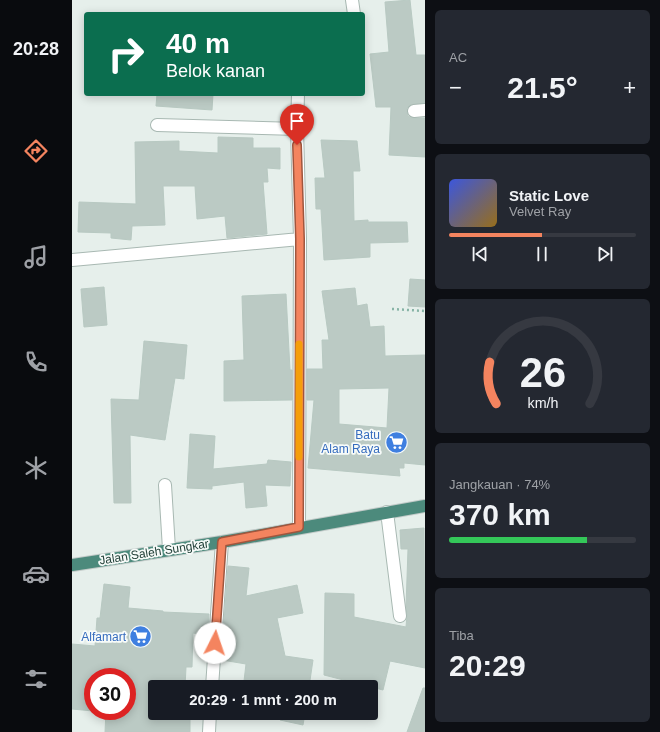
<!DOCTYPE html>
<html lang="id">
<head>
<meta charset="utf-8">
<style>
	body { margin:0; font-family:Arial,sans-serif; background:#242831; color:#f1f3f6; height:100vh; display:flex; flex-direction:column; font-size:15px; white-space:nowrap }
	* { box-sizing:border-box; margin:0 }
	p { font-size:13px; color:#9ea1a6 }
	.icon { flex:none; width:22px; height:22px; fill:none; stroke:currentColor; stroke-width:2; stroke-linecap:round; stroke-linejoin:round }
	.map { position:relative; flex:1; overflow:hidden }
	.sheet { display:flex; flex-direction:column; gap:10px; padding:10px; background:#0d0f14; width:235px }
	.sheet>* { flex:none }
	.top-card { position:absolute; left:12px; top:12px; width:281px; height:84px; border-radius:4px; box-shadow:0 2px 10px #0003; background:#0b6e4f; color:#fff; overflow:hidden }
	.speed { position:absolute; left:12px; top:668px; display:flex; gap:8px; font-size:20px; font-weight:700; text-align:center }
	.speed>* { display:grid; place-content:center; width:52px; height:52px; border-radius:50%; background:#171b24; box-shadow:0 2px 10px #0003; line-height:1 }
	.speed .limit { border:6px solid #d22; background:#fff; color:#111 }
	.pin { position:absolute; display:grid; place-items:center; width:34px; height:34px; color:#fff; margin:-41px -17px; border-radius:50% 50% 50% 0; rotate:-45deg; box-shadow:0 0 4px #0007 }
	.pin .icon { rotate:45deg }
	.me { position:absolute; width:44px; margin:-22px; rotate:4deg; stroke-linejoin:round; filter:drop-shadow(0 0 3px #0008) }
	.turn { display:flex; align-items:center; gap:14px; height:84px; padding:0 16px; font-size:18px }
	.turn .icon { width:52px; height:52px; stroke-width:2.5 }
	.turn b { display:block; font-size:28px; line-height:34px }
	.big { font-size:30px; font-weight:600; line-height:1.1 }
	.sheet .widget { flex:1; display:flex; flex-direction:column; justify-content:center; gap:6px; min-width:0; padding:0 14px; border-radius:6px; background:#242831 }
	.sheet .dial { align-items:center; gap:0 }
	.dial svg { height:104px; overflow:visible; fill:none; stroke:#363941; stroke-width:7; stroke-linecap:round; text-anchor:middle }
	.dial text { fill:#f1f3f6; stroke:none }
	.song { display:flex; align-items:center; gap:12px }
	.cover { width:48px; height:48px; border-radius:6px; background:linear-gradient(135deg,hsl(230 70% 55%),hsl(40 70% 35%)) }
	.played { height:4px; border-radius:2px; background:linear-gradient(90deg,#f4845f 50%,#363941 50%) }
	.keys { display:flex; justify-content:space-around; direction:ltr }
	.heat { display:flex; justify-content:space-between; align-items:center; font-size:22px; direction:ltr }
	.charge { height:6px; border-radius:3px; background:linear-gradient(90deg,#34c759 74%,#363941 0) }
	.trip { position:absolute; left:76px; top:680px; width:230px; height:40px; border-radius:4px; background:#171b24; box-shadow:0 2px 10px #0003; font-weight:600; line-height:40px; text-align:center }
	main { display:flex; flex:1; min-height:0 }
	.tab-bar { display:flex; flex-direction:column; width:72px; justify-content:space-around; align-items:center; background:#090b0e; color:#9ea1a6 }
	.tab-bar .icon { width:28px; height:28px }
	.tab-bar .selected { color:#f4845f }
	.tab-bar b { font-size:18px; color:#f1f3f6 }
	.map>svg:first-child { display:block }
	.building { fill:#bbcac4; stroke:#b8c9c2; fill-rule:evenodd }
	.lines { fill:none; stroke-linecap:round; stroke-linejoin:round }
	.service-casing { stroke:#a8b8b2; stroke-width:14 }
	.minor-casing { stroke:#a8b8b2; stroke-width:14 }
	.trunk-casing { stroke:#c2cac8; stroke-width:14 }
	.path { stroke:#86b3a5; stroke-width:2.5; stroke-dasharray:2 3; stroke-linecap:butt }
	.service { stroke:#fff; stroke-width:12 }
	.minor { stroke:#fff; stroke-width:12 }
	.trunk { stroke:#4c8a7c; stroke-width:12 }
	.route-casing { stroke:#9f563e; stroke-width:10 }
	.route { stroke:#f4845f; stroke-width:7 }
	.slow { stroke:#f59e0b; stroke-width:7 }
	.labels { text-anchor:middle; stroke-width:3.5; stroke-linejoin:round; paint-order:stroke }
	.shop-label { font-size:12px; fill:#366cbe; stroke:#f7fbf9; text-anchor:end }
	.street-label { font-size:12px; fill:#24423a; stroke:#f7fbf9 }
</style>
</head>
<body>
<main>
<nav class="tab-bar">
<b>20:28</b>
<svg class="icon selected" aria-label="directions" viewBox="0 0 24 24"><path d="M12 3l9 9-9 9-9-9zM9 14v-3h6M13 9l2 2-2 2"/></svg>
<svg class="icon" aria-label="music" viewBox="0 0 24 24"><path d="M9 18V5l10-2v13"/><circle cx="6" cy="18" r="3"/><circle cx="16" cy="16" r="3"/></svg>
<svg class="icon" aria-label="phone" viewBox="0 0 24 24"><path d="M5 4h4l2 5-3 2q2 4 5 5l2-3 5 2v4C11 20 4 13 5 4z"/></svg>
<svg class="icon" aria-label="climate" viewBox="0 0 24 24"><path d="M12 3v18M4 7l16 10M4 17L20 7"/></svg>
<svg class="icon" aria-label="car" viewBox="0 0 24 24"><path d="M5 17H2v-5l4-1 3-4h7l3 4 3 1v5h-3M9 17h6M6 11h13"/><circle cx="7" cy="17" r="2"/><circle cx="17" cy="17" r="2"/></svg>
<svg class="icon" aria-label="filters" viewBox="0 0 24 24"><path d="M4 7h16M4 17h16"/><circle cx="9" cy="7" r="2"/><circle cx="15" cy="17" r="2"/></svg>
</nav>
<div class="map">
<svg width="353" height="732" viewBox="0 0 353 732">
	<rect width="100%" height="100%" fill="#e6efeb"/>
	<!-- building -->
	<path class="building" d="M 338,0 L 344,55 L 353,55 L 353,103 L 338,105 L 335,108 L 335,112 L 336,116 L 339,118 L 353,118 L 353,157 L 317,155 L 319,107 L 304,107 L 298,54 L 317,52 L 313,2 Z
		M 85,94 L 141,94 L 140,110 L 84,106 Z
		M 146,137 L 181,138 L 181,148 L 208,148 L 208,169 L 195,168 L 196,182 L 191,182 L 195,234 L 155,238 L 153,216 L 125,219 L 123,186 L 91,186 L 93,225 L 60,226 L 59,240 L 39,238 L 39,233 L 6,232 L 7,202 L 64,204 L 63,142 L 107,141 L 107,151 L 146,153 Z
		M 249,140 L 285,141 L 288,171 L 281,171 L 282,221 L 296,220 L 296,222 L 335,222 L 336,242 L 298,243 L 298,257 L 252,260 L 249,209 L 244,209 L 243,178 L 253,178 Z
		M 338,279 L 353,280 L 353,307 L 336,306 Z
		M 32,287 L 35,325 L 12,327 L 9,289 Z
		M 283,288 L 285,306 L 295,304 L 298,327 L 312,326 L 313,356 L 353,355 L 353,465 L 332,463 L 332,468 L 327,468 L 328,476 L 236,468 L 242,400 L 235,400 L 235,369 L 251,369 L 250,340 L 257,340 L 250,291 ZM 317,388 L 315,428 L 267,424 L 267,389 Z
		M 214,294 L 218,370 L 220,370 L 220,400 L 152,401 L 152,361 L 172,360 L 170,296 Z
		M 72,341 L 115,345 L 112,379 L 103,378 L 93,440 L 58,435 L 59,503 L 42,503 L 39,399 L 67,400 Z
		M 118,434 L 143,436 L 141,469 L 195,464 L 196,460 L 219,462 L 218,486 L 193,485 L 195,506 L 174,508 L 172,482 L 140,486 L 140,489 L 115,488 Z
		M 352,528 L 353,668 L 318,661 L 311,690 L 252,675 L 253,593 L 282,594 L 282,617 L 334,627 L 335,615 L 334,607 L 336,549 L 329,549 L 328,530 Z
		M 156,566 L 177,568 L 174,596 L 225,585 L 231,613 L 205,618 L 213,656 L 241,660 L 237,687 L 210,687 L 172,681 L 174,664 L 150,660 L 153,636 L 151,636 Z
		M 32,584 L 58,587 L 56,608 L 91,611 L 91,612 L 137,614 L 136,635 L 121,633 L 120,667 L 114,667 L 113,687 L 83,687 L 83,713 L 118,713 L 118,732 L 33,732 L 34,711 L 55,711 L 55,677 L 21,677 L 21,711 L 0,709 L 0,644 L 23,646 L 25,618 L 28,618 Z
		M 351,688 L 353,688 L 353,732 L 335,732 Z
		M 210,713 L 233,713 L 231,725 L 208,720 Z"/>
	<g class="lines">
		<defs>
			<path id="service" d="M 93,485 L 97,549"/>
			<path id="minor" d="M 280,0 L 282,14
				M 226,94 L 225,129 L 228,239 L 227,527
				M 342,111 L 353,110
				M 85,125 L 225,129
				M 0,260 L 228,239
				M 315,512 L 328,616
				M 140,687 L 150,542
				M 137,732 L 138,713"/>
			<path id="trunk" d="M 0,565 L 150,542 L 353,506"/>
		</defs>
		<!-- service casing -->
		<use href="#service" class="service-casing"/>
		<!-- minor casing -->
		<use href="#minor" class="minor-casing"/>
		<!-- trunk casing -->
		<use href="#trunk" class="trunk-casing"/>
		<!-- path -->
		<path class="path" d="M 320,309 L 353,311"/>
		<!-- service -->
		<use href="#service" class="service"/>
		<!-- minor -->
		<use href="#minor" class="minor"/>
		<!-- trunk -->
		<use href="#trunk" class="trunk"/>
	</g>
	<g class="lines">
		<defs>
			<path id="route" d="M 143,643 L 150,542 L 227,527 L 228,239 L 225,145"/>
		</defs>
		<!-- route casing -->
		<use href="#route" class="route-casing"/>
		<!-- route -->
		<use href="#route" class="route"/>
		<!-- slow -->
		<path class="slow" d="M 227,457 L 227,344"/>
	</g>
	<!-- icons -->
	<defs>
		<symbol id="supermarket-disc" viewBox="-11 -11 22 22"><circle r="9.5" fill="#3f7fe0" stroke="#f7fbf9"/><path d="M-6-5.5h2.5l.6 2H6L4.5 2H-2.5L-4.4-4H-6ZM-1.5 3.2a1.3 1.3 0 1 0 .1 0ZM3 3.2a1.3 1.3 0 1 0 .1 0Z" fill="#fff"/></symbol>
	</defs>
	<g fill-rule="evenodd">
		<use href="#supermarket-disc" x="312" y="430" width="25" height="25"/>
		<use href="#supermarket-disc" x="56" y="624" width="25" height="25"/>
	</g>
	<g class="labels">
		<!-- shop labels -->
		<g class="shop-label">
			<text x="308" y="439">Batu<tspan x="308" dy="14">Alam Raya</tspan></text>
			<text x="54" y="641">Alfamart</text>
		</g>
		<!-- street labels -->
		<g class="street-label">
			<text transform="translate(82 552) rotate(-9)" y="4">Jalan Saleh Sungkar</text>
		</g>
	</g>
</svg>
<div class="speed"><div class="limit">30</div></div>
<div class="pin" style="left:225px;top:145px;background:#d93025"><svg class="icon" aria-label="arrive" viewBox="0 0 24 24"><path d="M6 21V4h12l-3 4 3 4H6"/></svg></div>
<svg class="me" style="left:143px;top:643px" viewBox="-20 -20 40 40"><circle r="19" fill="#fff"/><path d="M0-13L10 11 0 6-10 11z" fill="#f4845f"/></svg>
<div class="trip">20:29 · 1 mnt · 200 m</div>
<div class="top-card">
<div class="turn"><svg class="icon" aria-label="right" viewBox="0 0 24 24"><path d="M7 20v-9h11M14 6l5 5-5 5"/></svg><div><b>40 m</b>Belok kanan</div></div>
</div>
</div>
<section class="sheet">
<div class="widget"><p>AC</p>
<div class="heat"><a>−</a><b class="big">21.5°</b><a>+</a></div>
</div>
<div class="widget">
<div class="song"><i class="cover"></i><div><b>Static Love</b><p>Velvet Ray</p></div></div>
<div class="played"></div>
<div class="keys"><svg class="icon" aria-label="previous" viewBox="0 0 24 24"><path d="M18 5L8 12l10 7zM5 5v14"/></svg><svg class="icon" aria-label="pause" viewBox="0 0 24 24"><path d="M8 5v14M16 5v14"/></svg><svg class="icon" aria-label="next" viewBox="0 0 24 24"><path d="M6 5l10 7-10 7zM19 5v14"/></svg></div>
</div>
<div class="widget dial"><svg viewBox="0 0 100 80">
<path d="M14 69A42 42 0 1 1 86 69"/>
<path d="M14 69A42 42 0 0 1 9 37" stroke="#f4845f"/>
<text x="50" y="56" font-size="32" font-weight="700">26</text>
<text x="50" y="72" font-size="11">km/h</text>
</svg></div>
<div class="widget"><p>Jangkauan · 74%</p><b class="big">370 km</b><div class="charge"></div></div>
<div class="widget"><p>Tiba</p><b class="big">20:29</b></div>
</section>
</main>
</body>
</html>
